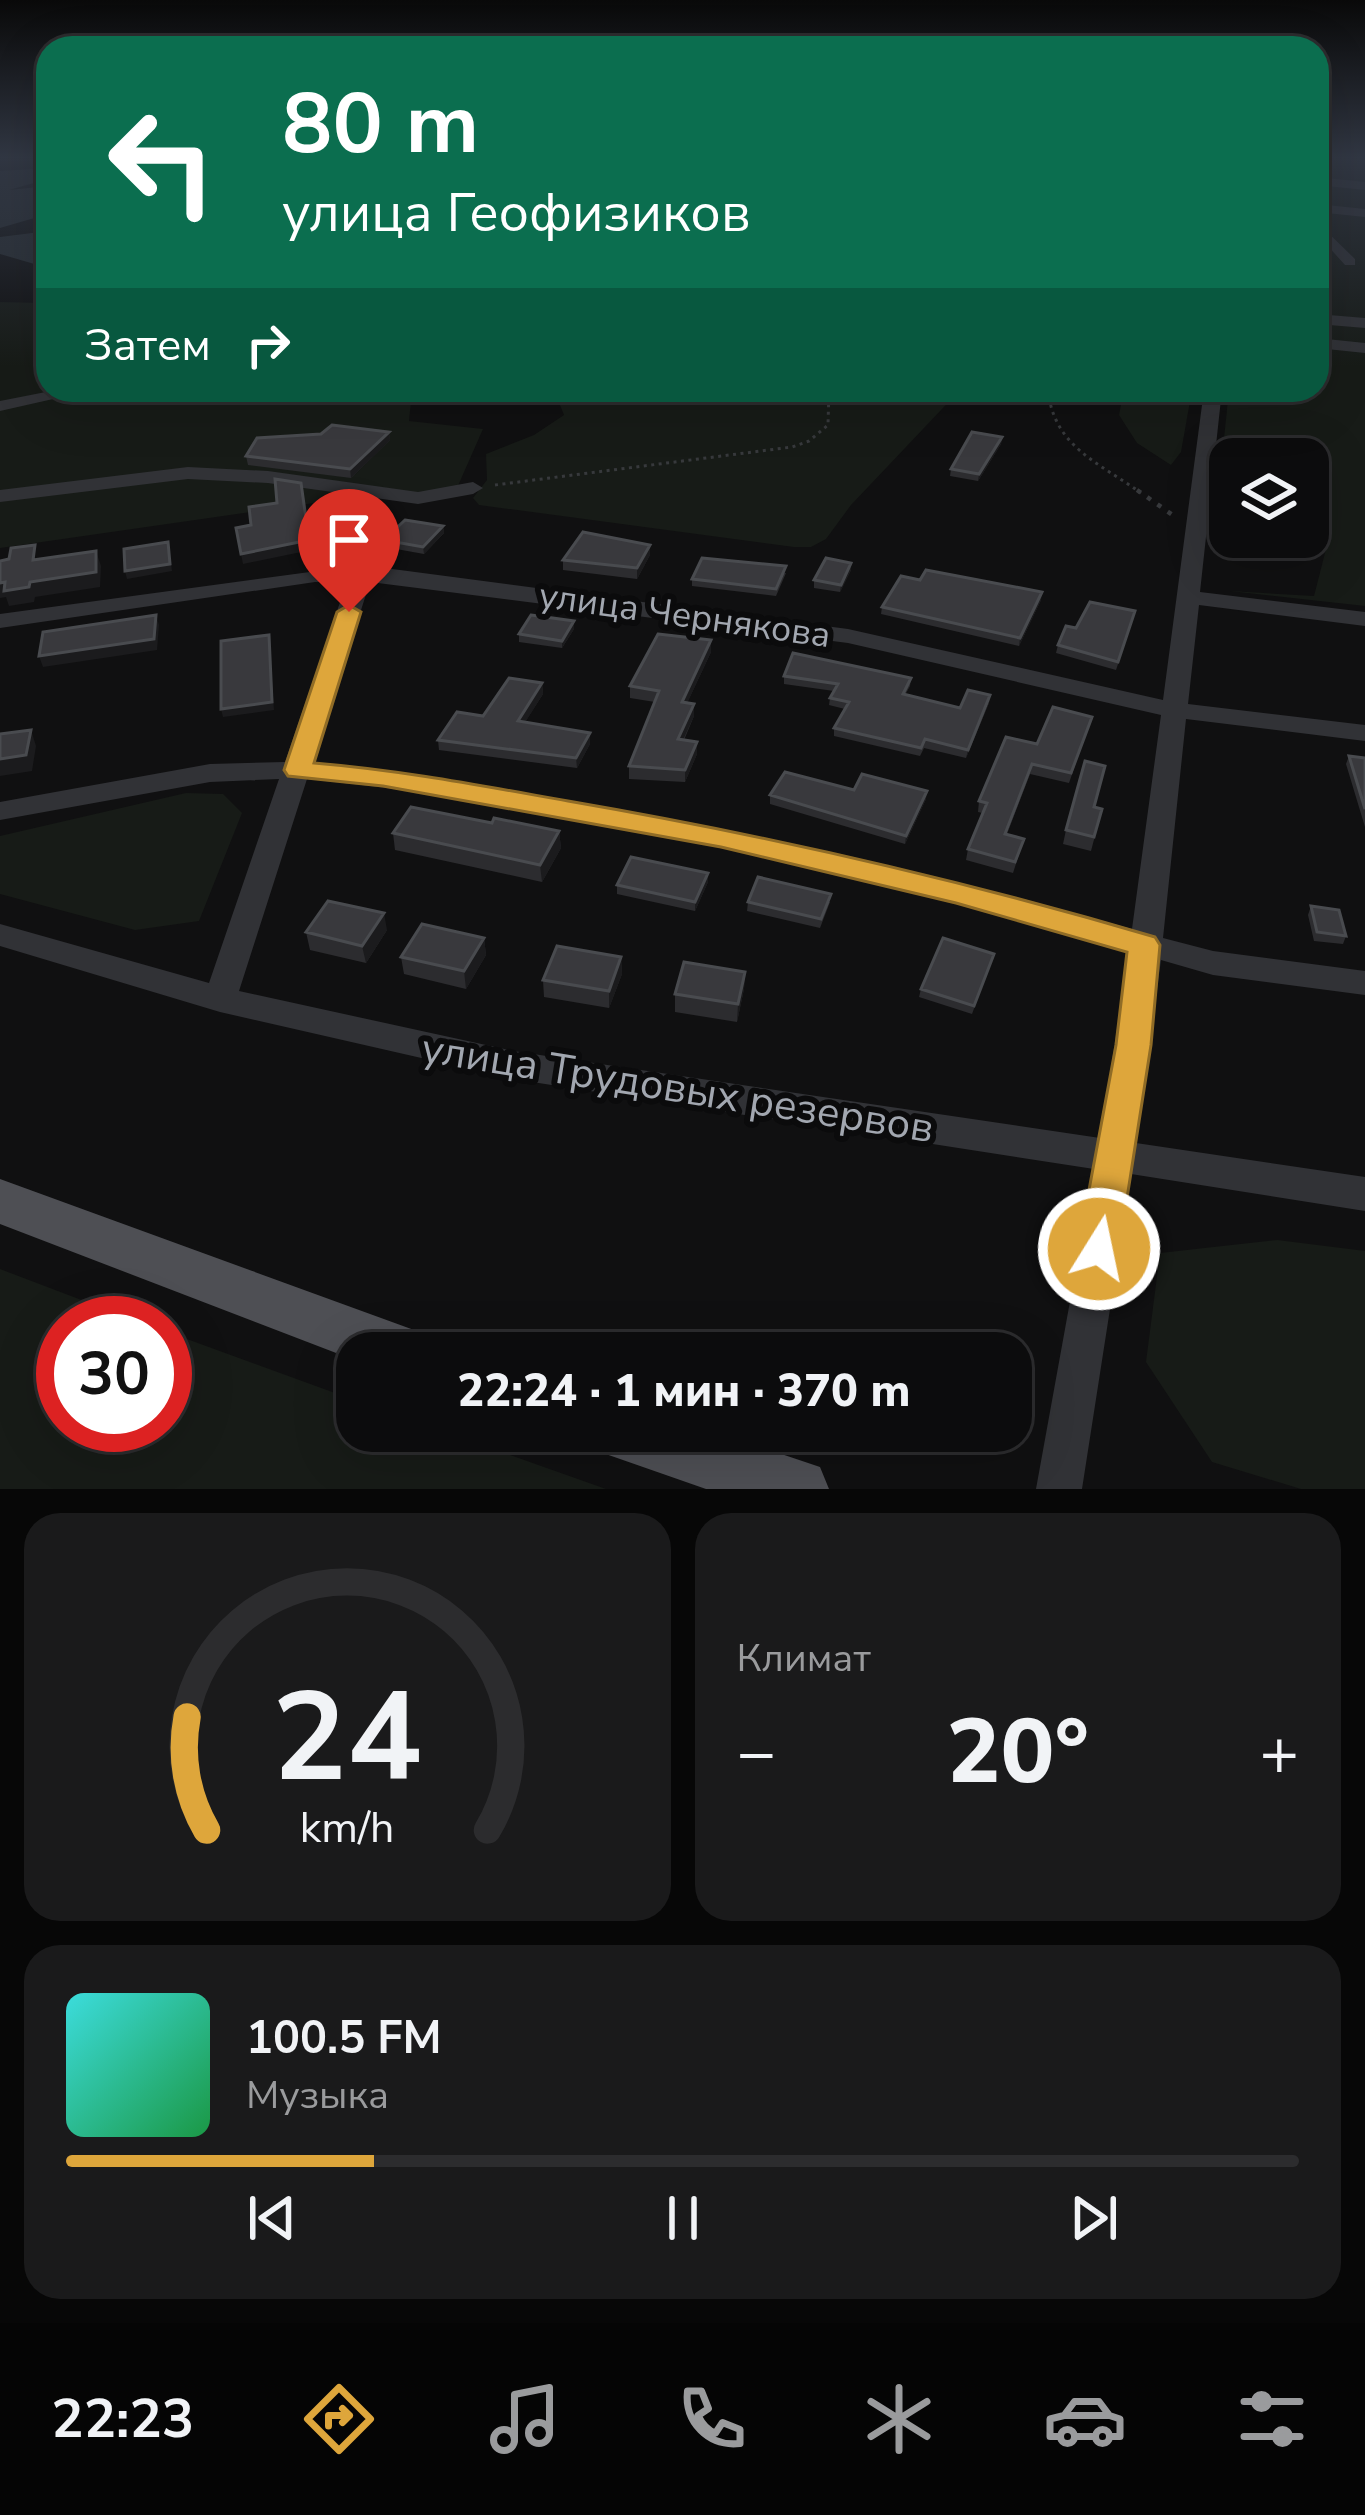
<!DOCTYPE html>
<html lang="ru">
<head>
<meta charset="utf-8">
<style>
	body { margin:0; font-family:"Nunito Sans",sans-serif; background:#1a1a1b; color:#f1f3f6; height:100vh; display:flex; flex-direction:column; font-size:45px; white-space:nowrap }
	* { box-sizing:border-box; margin:0 }
	p { font-size:39px; color:#9a9b9d }
	.icon { flex:none; width:66px; height:66px; fill:none; stroke:currentColor; stroke-width:2; stroke-linecap:round; stroke-linejoin:round }
	.map { position:relative; height:1489px; overflow:hidden }
	.drawer { display:flex; flex-direction:column; gap:24px; padding:24px; background:#070707; flex:1 }
	.drawer>* { flex:none }
	.hud { position:absolute; left:36px; top:36px; width:1293px; height:366px; border-radius:36px; box-shadow:0 12px 48px #0002,0 0 0 3px #2c2c2e; background:#0b6e4f; color:#fff; overflow:hidden }
	.controls { position:absolute; left:1209px; top:438px; display:grid; gap:24px }
	.controls a { display:grid; place-items:center; width:120px; height:120px; border-radius:24px; background:#0c0c0d; box-shadow:0 12px 48px #0002,0 0 0 3px #2c2c2e; font-size:60px }
	.speed { position:absolute; left:36px; top:1296px; display:flex; gap:24px; font-size:60px; font-weight:700; text-align:center }
	.speed>* { display:grid; place-content:center; width:156px; height:156px; border-radius:50%; background:#0c0c0d; box-shadow:0 12px 48px #0002,0 0 0 3px #2c2c2e; line-height:1 }
	.speed .limit { border:18px solid #d22; background:#fff; color:#111 }
	.pin { position:absolute; display:grid; place-items:center; width:102px; height:102px; color:#fff; margin:-123px -51px; border-radius:50% 50% 50% 0; rotate:-45deg; box-shadow:0 0 12px #0007 }
	.pin .icon { rotate:45deg }
	.me { position:absolute; width:132px; margin:-66px; rotate:10deg; stroke-linejoin:round; filter:drop-shadow(0 0 9px #0008) }
	.turn { display:flex; align-items:center; gap:42px; height:252px; padding:0 48px; font-size:54px }
	.turn .icon { width:156px; height:156px; stroke-width:2.5 }
	.turn b { display:block; font-size:84px; line-height:102px }
	.then { display:flex; align-items:center; height:114px; padding:0 48px; background:#0003; gap:24px; font-size:45px }
	.big { font-size:90px; font-weight:800; line-height:1.1 }
	.drawer .widget { flex:1; display:flex; flex-direction:column; justify-content:center; gap:18px; min-width:0; padding:0 42px; border-radius:36px; background:#1a1a1b }
	.drawer .dial { align-items:center; gap:0 }
	.dial svg { height:312px; overflow:visible; fill:none; stroke:#2c2c2e; stroke-width:7; stroke-linecap:round; text-anchor:middle }
	.dial text { fill:#f1f3f6; stroke:none }
	.song { display:flex; align-items:center; gap:36px }
	.cover { width:144px; height:144px; border-radius:18px; background:linear-gradient(135deg,hsl(180 70% 55%),hsl(140 70% 35%)) }
	.played { height:12px; border-radius:6px; background:linear-gradient(90deg,#dea63b 25%,#2c2c2e 25%) }
	.keys { display:flex; justify-content:space-around; direction:ltr }
	.heat { display:flex; justify-content:space-between; align-items:center; font-size:66px; direction:ltr }
	.drawer .tiles { flex:1; display:grid; gap:24px; grid-template-columns:1fr 1fr }
	.widget:last-child { grid-column:span 2 }
	.trip { position:absolute; left:336px; top:1332px; width:696px; height:120px; border-radius:36px; background:#0c0c0d; box-shadow:0 12px 48px #0002,0 0 0 3px #2c2c2e; font-weight:800; line-height:120px; text-align:center }
	.tabs { display:flex; height:192px; justify-content:space-around; align-items:center; background:#050505; color:#9a9b9d }
	.tabs .icon { width:84px; height:84px }
	.tabs .current { color:#dea63b }
	.tabs b { font-size:54px; color:#f1f3f6 }
	.map>svg:first-child { display:block }
	.green { fill:#171b17 }
	.water { fill:#282e33 }
	.lines { fill:none; stroke-linecap:round; stroke-linejoin:round }
	.path-far1 { stroke:#37393c; stroke-width:3; stroke-dasharray:3 4.5; stroke-linecap:butt }
	.path { stroke:#37393c; stroke-width:4.5; stroke-dasharray:4.5 8; stroke-linecap:butt }
	.minor { fill:#313236; fill-rule:evenodd }
	.major { fill:#4e4f54; fill-rule:evenodd }
	.wall { fill:#2c2c2f }
	.shaded-wall { fill:#1b1b1d }
	.building { fill:#39393d; stroke:#494b4f; stroke-width:3 }
	.route { fill:#dea63b; stroke:#906c26; stroke-width:3 }
	.labels { text-anchor:middle; stroke-width:12; stroke-linejoin:round; paint-order:stroke }
	.street-label { font-size:36px; fill:#a2a7b0; stroke:#0b0b0c }
	.near-street-label { font-size:42px; fill:#a2a7b0; stroke:#0b0b0c }
</style>
</head>
<body>
<div class="map">
<svg width="1365" height="1489" viewBox="0 0 1365 1489">
	<rect width="100%" height="100%" fill="#101011"/>
	<!-- green -->
	<path class="green" d="M 1317,158 L 1365,158 L 1365,606 L 1230,591 L 1314,596 L 1326,549 L 1301,537 L 1308,537 L 1308,459 L 1230,459 L 1230,487 L 1220,477 L 1229,390 L 1317,390 L 1317,254 L 1332,254 L 1317,234 Z
		M 0,302 L 48,303 L 48,390 L 430,390 L 411,401 L 409,421 L 483,429 L 457,488 L 314,503 L 0,548 Z
		M 538,390 L 960,390 L 851,505 L 826,539 L 811,547 L 794,547 L 479,505 L 473,498 L 487,480 L 486,454 L 534,435 L 564,415 L 558,400 Z
		M 1124,390 L 1192,390 L 1181,452 L 1171,465 L 1137,443 L 1119,415 Z
		M 186,793 L 223,794 L 242,813 L 199,921 L 135,930 L 0,894 L 0,836 Z
		M 1277,1240 L 1365,1251 L 1365,1489 L 1301,1489 L 1212,1462 L 1146,1362 L 1160,1253 Z
		M 0,1269 L 142,1323 L 63,1323 L 63,1425 L 165,1425 L 165,1331 L 357,1401 L 357,1431 L 443,1431 L 606,1489 L 0,1489 Z"/>
	<!-- water -->
	<path class="water" d="M 48,168 L 48,179 L 9,190 L 48,186 L 48,214 L 0,228 L 0,171 Z
		M 48,231 L 48,268 L 0,254 L 0,237 Z"/>
	<g class="lines">
		<!-- path-far1 -->
		<path class="path-far1" d="M 1048,390 C 1054,447 1098,462 1141,493
			M 495,485 L 792,447 L 809,441 L 828,425 L 829,390"/>
		<!-- path -->
		<path class="path" d="M 1137,490 L 1174,516"/>
		<!-- minor -->
		<path class="minor" d="M 1317,177 L 1365,182 L 1365,190 L 1317,185 Z
			M 1317,204 L 1365,209 L 1365,217 L 1317,212 Z
			M 1317,222 L 1355,259 L 1355,265 L 1345,265 L 1317,234 Z
			M 1317,314 L 1365,318 L 1365,328 L 1317,324 Z
			M 1317,338 L 1365,343 L 1365,353 L 1317,348 Z
			M 56,390 L 93,390 L 0,411 L 0,401 Z
			M 1204,390 L 1222,390 L 1200,592 L 1365,612 L 1365,626 L 1199,605 L 1188,704 L 1365,725 L 1365,741 L 1186,719 L 1163,938 L 1213,951 L 1365,971 L 1365,995 L 1213,975 L 1161,960 L 1136,1143 L 1365,1177 L 1365,1211 L 1131,1174 L 1082,1489 L 1036,1489 L 1094,1169 L 513,1079 L 220,1012 L 0,946 L 0,924 L 209,983 L 279,779 L 210,782 L 0,820 L 0,802 L 210,764 L 285,762 L 347,582 L 315,582 L 0,628 L 0,614 L 362,565 L 848,629 L 1163,700 ZM 370,582 L 848,643 L 1161,715 L 1132,929 C 941,877 750,832 555,799 C 474,785 394,770 312,763 ZM 307,779 C 582,806 864,876 1129,951 L 1100,1138 L 513,1051 L 239,991 Z
			M 188,467 L 268,471 L 418,492 L 473,482 L 483,488 L 473,494 L 418,504 L 268,483 L 188,479 L 0,502 L 0,490 Z"/>
		<!-- major -->
		<path class="major" d="M 0,1179 L 425,1334 L 433,1353 L 357,1353 L 357,1361 L 0,1224 Z
			M 591,1431 L 713,1431 L 820,1467 L 829,1489 L 706,1489 L 600,1452 Z"/>
	</g>
	<!-- wall -->
	<path class="wall" d="M 389,432 L 390,440 L 351,478 L 248,465 L 246,456 Z
		M 1002,437 L 1001,444 L 978,481 L 950,476 L 951,469 Z
		M 443,526 L 444,533 L 424,554 L 385,547 L 384,540 Z
		M 650,545 L 650,555 L 637,579 L 563,570 L 563,560 Z
		M 851,563 L 851,570 L 840,592 L 814,588 L 814,580 Z
		M 786,573 L 776,596 L 692,586 L 692,579 Z
		M 1041,600 L 1019,646 L 881,614 L 882,607 Z
		M 1133,619 L 1116,670 L 1056,653 L 1058,645 L 1076,628 Z
		M 574,629 L 562,648 L 519,642 L 519,634 Z
		M 711,640 L 711,652 L 687,703 L 694,704 L 694,716 L 684,740 L 697,742 L 697,754 L 685,782 L 629,779 L 629,766 L 655,702 L 630,698 L 630,686 Z
		M 784,676 L 911,678 L 910,686 L 905,695 L 960,708 L 990,695 L 989,703 L 966,758 L 924,748 L 920,756 L 834,736 L 834,728 L 845,709 L 829,705 L 830,698 L 834,691 L 784,684 Z
		M 542,683 L 543,694 L 525,722 L 590,733 L 590,744 L 577,768 L 439,750 L 438,740 Z
		M 1092,717 L 1069,783 L 1030,774 L 1007,834 L 1024,839 L 1013,873 L 966,860 L 968,849 L 983,813 L 978,812 L 979,801 L 1037,744 Z
		M 1349,756 L 1365,758 L 1365,827 L 1346,764 Z
		M 854,790 L 926,799 L 905,844 L 770,804 L 770,795 Z
		M 1094,808 L 1102,809 L 1091,851 L 1063,844 L 1066,830 Z
		M 492,823 L 559,831 L 561,848 L 542,882 L 395,850 L 393,833 Z
		M 708,882 L 695,911 L 617,894 L 617,885 Z
		M 748,902 L 830,902 L 820,928 L 747,911 Z
		M 1311,906 L 1346,936 L 1343,944 L 1314,941 L 1308,915 Z
		M 387,930 L 366,963 L 310,950 L 306,932 Z
		M 484,938 L 486,955 L 466,989 L 404,974 L 401,957 Z
		M 994,954 L 972,1014 L 919,997 L 921,989 Z
		M 621,957 L 622,974 L 609,1008 L 544,997 L 543,980 Z
		M 745,972 L 744,989 L 737,1022 L 675,1012 L 675,994 Z"/>
	<!-- shaded-wall -->
	<path class="shaded-wall" d="M 389,432 L 390,440 L 351,478 L 350,469 Z
		M 1002,437 L 1001,444 L 978,481 L 979,474 Z
		M 301,483 L 311,550 L 243,564 L 241,554 Z
		M 443,526 L 444,533 L 424,554 L 423,547 Z
		M 168,542 L 172,571 L 127,579 L 125,571 Z
		M 650,545 L 650,555 L 637,579 L 637,568 Z
		M 96,551 L 101,566 L 100,587 L 35,597 L 34,602 L 9,606 L 6,597 L 0,598 L 0,583 Z
		M 851,563 L 851,570 L 840,592 L 841,585 Z
		M 1042,592 L 1041,600 L 1019,646 L 1020,638 Z
		M 156,615 L 159,625 L 157,650 L 43,667 L 39,656 Z
		M 574,621 L 574,629 L 562,648 L 562,641 Z
		M 269,635 L 274,710 L 223,717 L 221,709 Z
		M 711,640 L 711,652 L 682,714 L 682,702 Z
		M 542,683 L 543,694 L 519,732 L 518,721 Z
		M 990,695 L 989,703 L 966,758 L 968,750 Z
		M 694,704 L 694,716 L 678,751 L 678,739 Z
		M 31,730 L 36,746 L 32,771 L 0,776 L 0,759 Z
		M 590,733 L 590,744 L 577,768 L 576,758 Z
		M 697,742 L 697,754 L 685,782 L 685,770 Z
		M 1032,764 L 1030,774 L 1003,844 L 1005,834 Z
		M 927,791 L 926,799 L 905,844 L 906,836 Z
		M 559,831 L 561,848 L 542,882 L 540,865 Z
		M 708,873 L 708,882 L 695,911 L 695,902 Z
		M 384,913 L 387,930 L 366,963 L 362,946 Z
		M 484,938 L 486,955 L 466,989 L 464,971 Z
		M 621,957 L 622,974 L 609,1008 L 609,991 Z
		M 745,972 L 744,989 L 737,1022 L 738,1004 Z"/>
	<!-- building -->
	<path class="building" d="M 332,425 L 389,432 L 350,469 L 246,456 L 257,438 L 321,434 Z
		M 972,432 L 1002,437 L 979,474 L 951,469 Z
		M 275,479 L 301,483 L 309,540 L 241,554 L 236,528 L 251,525 L 249,507 L 277,503 Z
		M 405,520 L 443,526 L 423,547 L 384,540 Z
		M 583,532 L 650,545 L 637,568 L 563,560 Z
		M 168,542 L 170,564 L 125,571 L 124,549 Z
		M 35,545 L 33,560 L 96,551 L 96,572 L 30,582 L 29,587 L 4,591 L 5,582 L 0,583 L 0,561 L 9,559 L 11,548 Z
		M 702,558 L 786,566 L 776,589 L 692,579 Z
		M 826,558 L 851,563 L 841,585 L 814,580 Z
		M 926,570 L 1042,592 L 1020,638 L 882,607 L 901,576 L 920,580 Z
		M 1090,602 L 1135,611 L 1118,662 L 1058,645 L 1066,626 L 1076,628 Z
		M 156,615 L 154,639 L 39,656 L 43,632 Z
		M 531,615 L 574,621 L 562,641 L 519,634 Z
		M 658,634 L 711,640 L 682,702 L 694,704 L 678,739 L 697,742 L 685,770 L 629,766 L 659,691 L 630,686 Z
		M 269,635 L 272,702 L 221,709 L 221,641 Z
		M 793,653 L 911,678 L 903,694 L 960,708 L 968,690 L 990,695 L 968,750 L 925,739 L 921,748 L 834,728 L 849,702 L 830,698 L 838,684 L 784,676 Z
		M 509,678 L 542,683 L 518,721 L 590,733 L 576,758 L 438,740 L 457,712 L 483,716 Z
		M 1053,707 L 1092,717 L 1071,773 L 1032,764 L 1005,834 L 1024,839 L 1015,862 L 968,849 L 987,803 L 979,801 L 1006,737 L 1037,744 Z
		M 31,730 L 26,755 L 0,759 L 0,734 Z
		M 1349,756 L 1365,758 L 1365,809 Z
		M 1085,761 L 1105,766 L 1094,807 L 1102,809 L 1094,837 L 1066,830 Z
		M 785,772 L 854,790 L 862,774 L 927,791 L 906,836 L 770,795 Z
		M 411,807 L 492,823 L 494,818 L 559,831 L 540,865 L 393,833 Z
		M 631,857 L 708,873 L 695,902 L 617,885 Z
		M 758,877 L 831,894 L 821,919 L 748,902 Z
		M 328,901 L 384,913 L 362,946 L 306,932 Z
		M 1311,906 L 1339,910 L 1346,936 L 1317,932 Z
		M 422,924 L 484,938 L 464,971 L 401,957 Z
		M 943,938 L 994,954 L 974,1006 L 921,989 Z
		M 557,946 L 621,957 L 609,991 L 543,980 Z
		M 684,962 L 745,972 L 738,1004 L 675,994 Z"/>
	<!-- sky -->
	<linearGradient id="sky" x2="0" y2="1"><stop stop-color="#090909"/><stop offset="0.43" stop-color="#313743"/><stop offset="1" stop-color="#313743" stop-opacity="0"/></linearGradient>
	<rect width="1365" height="366" fill="url(#sky)"/>
	<!-- route -->
	<path class="route" d="M 349,605 L 361,612 L 314,763 C 400,770 483,786 568,801 C 766,835 962,880 1155,937 L 1160,945 L 1151,1045 L 1119,1249 L 1113,1262 L 1099,1267 L 1084,1262 L 1078,1249 L 1116,1045 L 1127,952 L 956,903 L 721,847 L 383,786 L 288,776 L 284,770 L 337,612 Z"/>
	<g class="labels">
		<!-- street labels -->
		<g class="street-label">
			<text transform="translate(685 614) rotate(8)" y="13">улица Чернякова</text>
		</g>
		<!-- near-street labels -->
		<g class="near-street-label">
			<text transform="translate(678 1087) rotate(9)" y="15">улица Трудовых резервов</text>
		</g>
	</g>
</svg>
<div class="controls">
<a><svg class="icon" aria-label="layers" viewBox="0 0 24 24"><path d="M12 4l9 5-9 5-9-5zM3 14l9 5 9-5"/></svg></a>
</div>
<div class="speed"><div class="limit">30</div></div>
<div class="pin" style="left:349px;top:612px;background:#d93025"><svg class="icon" aria-label="arrive" viewBox="0 0 24 24"><path d="M6 21V4h12l-3 4 3 4H6"/></svg></div>
<svg class="me" style="left:1099px;top:1249px" viewBox="-20 -20 40 40"><circle r="17" fill="#dea63b" stroke="#fff" stroke-width="3"/><path d="M0-11L8 9 0 5-8 9z" fill="#fff"/></svg>
<div class="trip">22:24 · 1 мин · 370 m</div>
<div class="hud">
<div class="turn"><svg class="icon" aria-label="left" viewBox="0 0 24 24"><path d="M17 20v-9H6M10 6l-5 5 5 5"/></svg><div><b>80 m</b>улица Геофизиков</div></div>
<div class="then">Затем<svg class="icon" aria-label="right" viewBox="0 0 24 24"><path d="M7 20v-9h11M14 6l5 5-5 5"/></svg></div>
</div>
</div>
<section class="drawer">
<div class="tiles">
<div class="widget dial"><svg viewBox="0 0 100 80">
<path d="M14 69A42 42 0 1 1 86 69"/>
<path d="M14 69A42 42 0 0 1 9 40" stroke="#dea63b"/>
<text x="50" y="56" font-size="32" font-weight="700">24</text>
<text x="50" y="72" font-size="11">km/h</text>
</svg></div>
<div class="widget"><p>Климат</p>
<div class="heat"><a>−</a><b class="big">20°</b><a>+</a></div>
</div>
<div class="widget">
<div class="song"><i class="cover"></i><div><b>100.5 FM</b><p>Музыка</p></div></div>
<div class="played"></div>
<div class="keys"><svg class="icon" aria-label="previous" viewBox="0 0 24 24"><path d="M18 5L8 12l10 7zM5 5v14"/></svg><svg class="icon" aria-label="pause" viewBox="0 0 24 24"><path d="M8 5v14M16 5v14"/></svg><svg class="icon" aria-label="next" viewBox="0 0 24 24"><path d="M6 5l10 7-10 7zM19 5v14"/></svg></div>
</div>
</div>
</section>
<nav class="tabs">
<b>22:23</b>
<svg class="icon current" aria-label="directions" viewBox="0 0 24 24"><path d="M12 3l9 9-9 9-9-9zM9 14v-3h6M13 9l2 2-2 2"/></svg>
<svg class="icon" aria-label="music" viewBox="0 0 24 24"><path d="M9 18V5l10-2v13"/><circle cx="6" cy="18" r="3"/><circle cx="16" cy="16" r="3"/></svg>
<svg class="icon" aria-label="phone" viewBox="0 0 24 24"><path d="M5 4h4l2 5-3 2q2 4 5 5l2-3 5 2v4C11 20 4 13 5 4z"/></svg>
<svg class="icon" aria-label="climate" viewBox="0 0 24 24"><path d="M12 3v18M4 7l16 10M4 17L20 7"/></svg>
<svg class="icon" aria-label="car" viewBox="0 0 24 24"><path d="M5 17H2v-5l4-1 3-4h7l3 4 3 1v5h-3M9 17h6M6 11h13"/><circle cx="7" cy="17" r="2"/><circle cx="17" cy="17" r="2"/></svg>
<svg class="icon" aria-label="filters" viewBox="0 0 24 24"><path d="M4 7h16M4 17h16"/><circle cx="9" cy="7" r="2"/><circle cx="15" cy="17" r="2"/></svg>
</nav>
</body>
</html>
